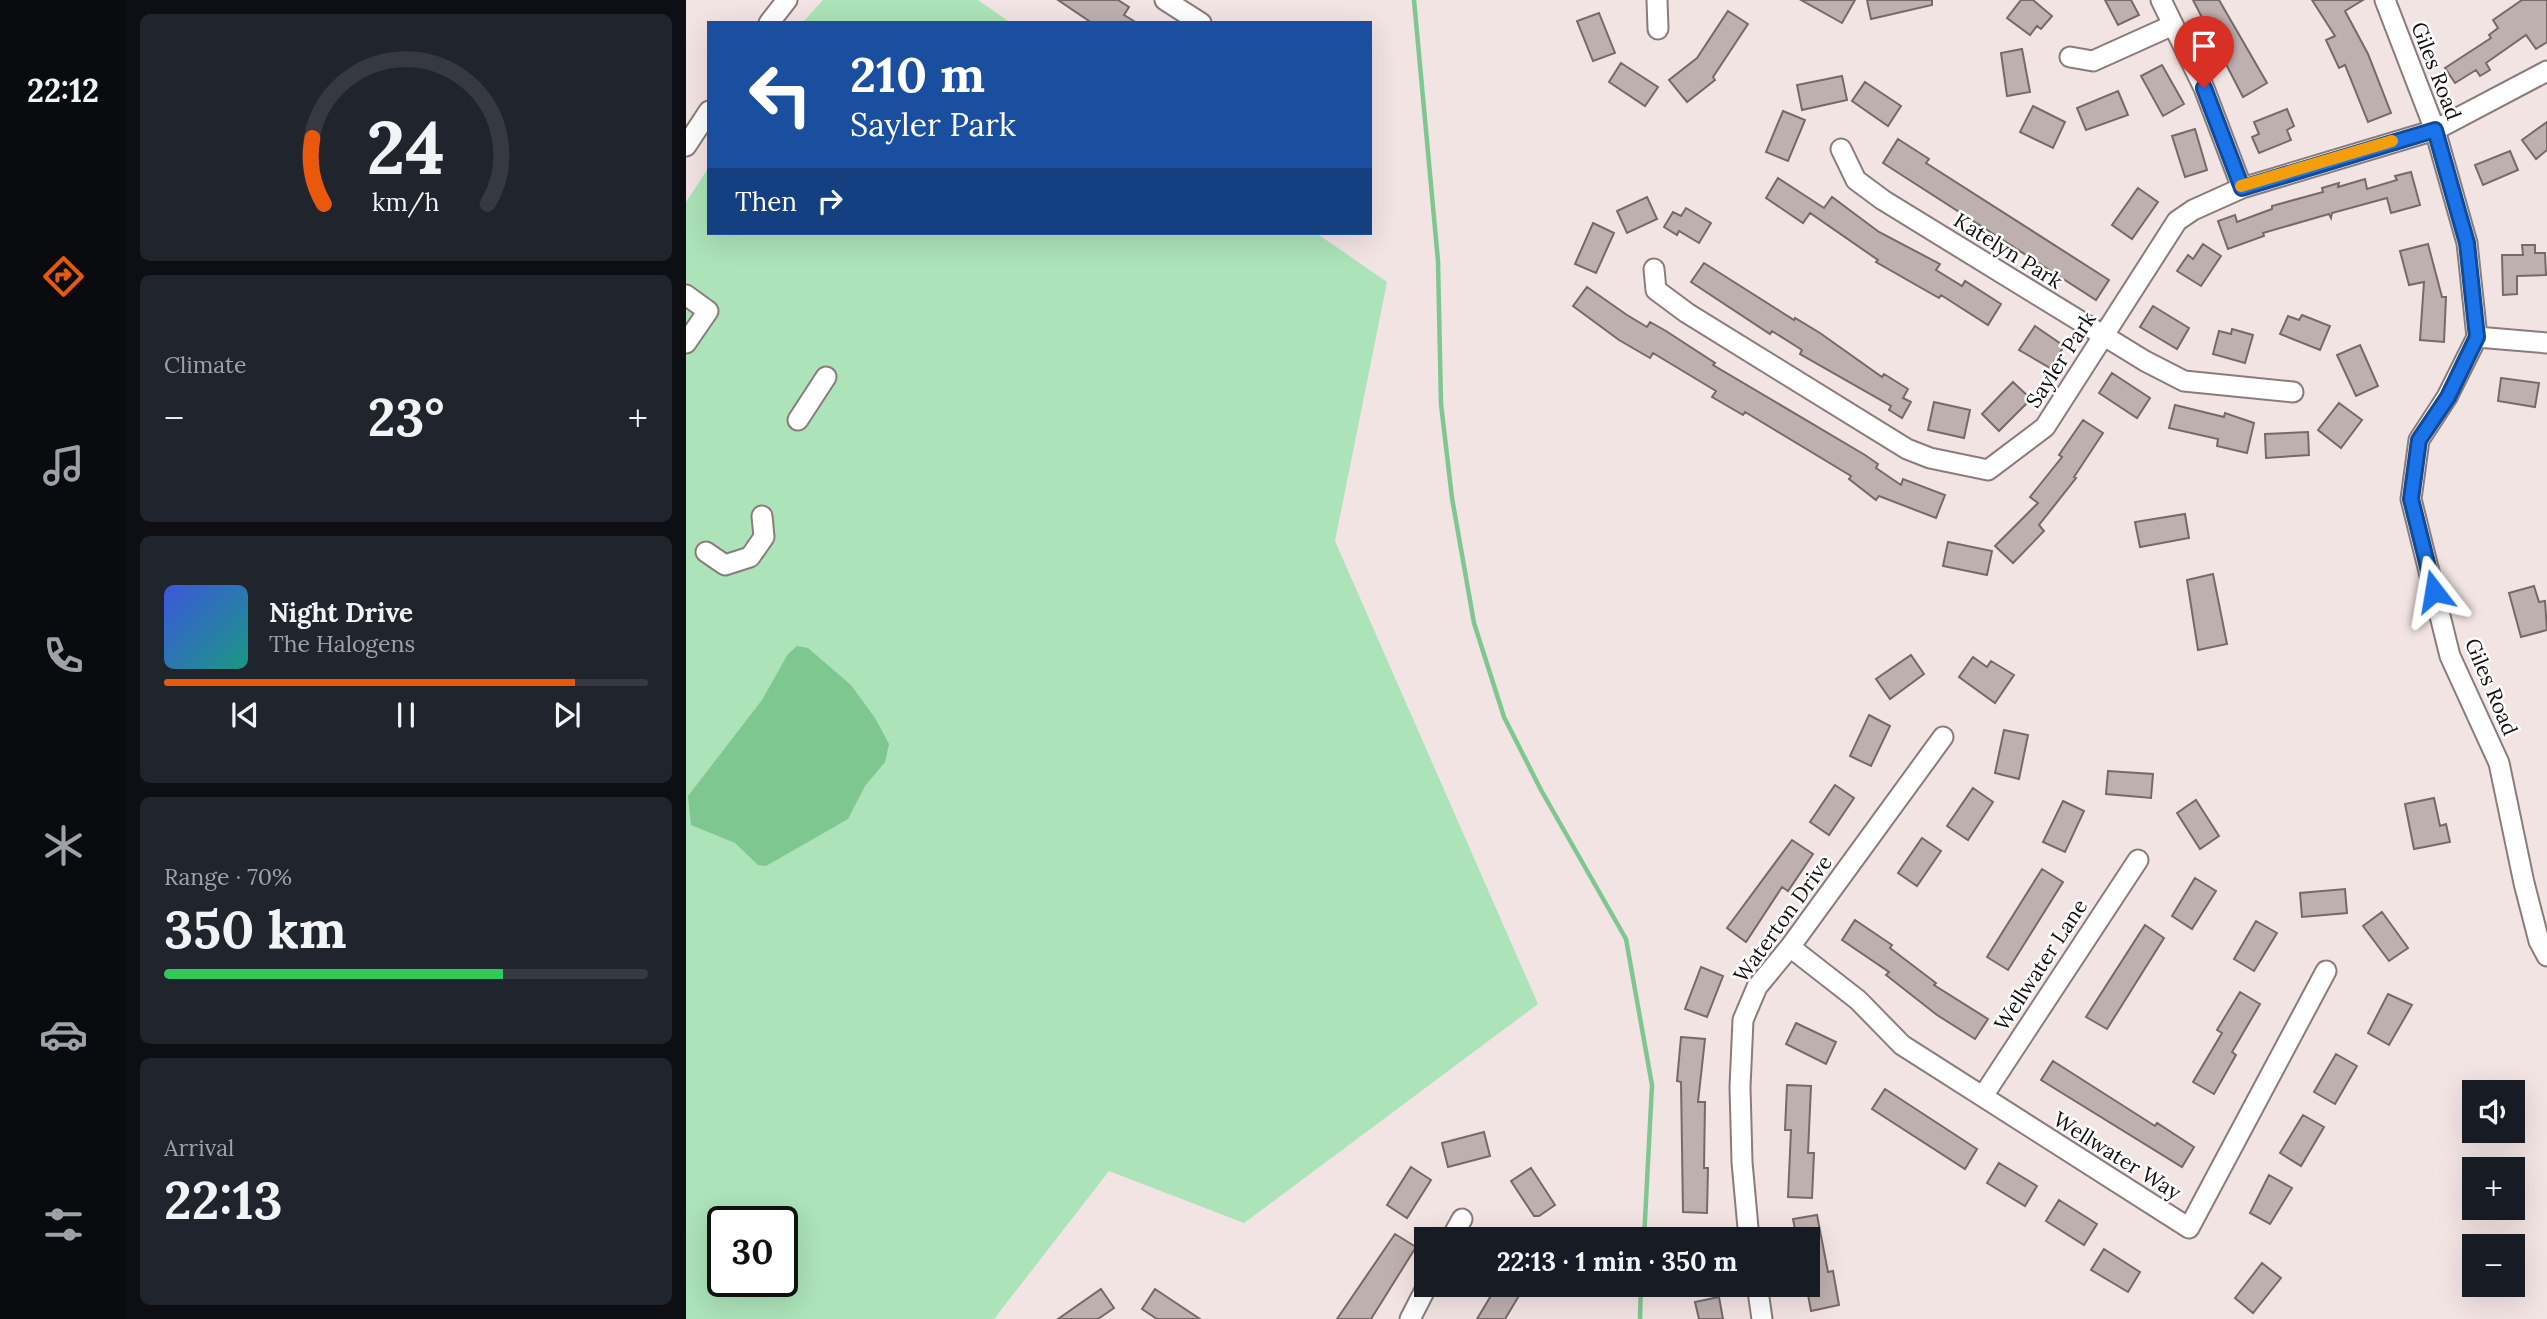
<!DOCTYPE html>
<html lang="en">
<head>
<meta charset="utf-8">
<style>
	body { margin:0; font-family:Lora,serif; background:#20242c; color:#f1f3f6; height:100vh; display:flex; flex-direction:column; font-size:26px; white-space:nowrap }
	* { box-sizing:border-box; margin:0 }
	p { font-size:23px; color:#9ea1a6 }
	.icon { flex:none; width:38px; height:38px; fill:none; stroke:currentColor; stroke-width:2; stroke-linecap:round; stroke-linejoin:round }
	.map { position:relative; flex:1; overflow:hidden }
	.panel { display:flex; flex-direction:column; gap:14px; padding:14px; background:#0d0f14; width:560px }
	.panel>* { flex:none }
	.banner { position:absolute; left:21px; top:21px; width:665px; height:214px; border-radius:0px; box-shadow:0 7px 28px #0002; background:#1a4fa0; color:#fff; overflow:hidden }
	.buttons { position:absolute; left:1776px; top:1080px; display:grid; gap:14px }
	.buttons a { display:grid; place-items:center; width:63px; height:63px; border-radius:0px; background:#171b24; box-shadow:0 7px 28px #0002; font-size:35px }
	.speed { position:absolute; left:21px; top:1206px; display:flex; gap:14px; font-size:35px; font-weight:700; text-align:center }
	.speed>* { display:grid; place-content:center; width:91px; height:91px; border-radius:50%; background:#171b24; box-shadow:0 7px 28px #0002; line-height:1 }
	.speed .limit { border:4px solid #111; border-radius:10px; background:#fff; color:#111 }
	.pin { position:absolute; display:grid; place-items:center; width:60px; height:60px; color:#fff; margin:-72px -30px; border-radius:50% 50% 50% 0; rotate:-45deg; box-shadow:0 0 7px #0007 }
	.pin .icon { rotate:45deg }
	.me { position:absolute; width:77px; margin:-38px; rotate:346deg; stroke-linejoin:round; filter:drop-shadow(0 0 5px #0008) }
	.turn { display:flex; align-items:center; gap:24px; height:147px; padding:0 28px; font-size:32px }
	.turn .icon { width:91px; height:91px; stroke-width:2.5 }
	.turn b { display:block; font-size:49px; line-height:60px }
	.then { display:flex; align-items:center; height:66px; padding:0 28px; background:#0003; gap:14px; font-size:26px }
	.big { font-size:52px; font-weight:700; line-height:1.1 }
	.panel .tile { flex:1; display:flex; flex-direction:column; justify-content:center; gap:10px; min-width:0; padding:0 24px; border-radius:10px; background:#20242c }
	.panel .dial { align-items:center; gap:0 }
	.dial svg { height:182px; overflow:visible; fill:none; stroke:#363941; stroke-width:7; stroke-linecap:round; text-anchor:middle }
	.dial text { fill:#f1f3f6; stroke:none }
	.song { display:flex; align-items:center; gap:21px }
	.cover { width:84px; height:84px; border-radius:10px; background:linear-gradient(135deg,hsl(230 70% 55%),hsl(170 70% 35%)) }
	.played { height:7px; border-radius:4px; background:linear-gradient(90deg,#ea580c 85%,#363941 85%) }
	.keys { display:flex; justify-content:space-around; direction:ltr }
	.heat { display:flex; justify-content:space-between; align-items:center; font-size:38px; direction:ltr }
	.charge { height:10px; border-radius:5px; background:linear-gradient(90deg,#34c759 70%,#363941 0) }
	.trip { position:absolute; left:728px; top:1227px; width:406px; height:70px; border-radius:0px; background:#171b24; box-shadow:0 7px 28px #0002; font-weight:700; line-height:70px; text-align:center }
	main { display:flex; flex:1; min-height:0 }
	.dock { display:flex; flex-direction:column; width:126px; justify-content:space-around; align-items:center; background:#090b0e; color:#9ea1a6 }
	.dock .icon { width:49px; height:49px }
	.dock .selected { color:#ea580c }
	.dock b { font-size:32px; color:#f1f3f6 }
	.map>svg:first-child { display:block }
	.green { fill:#ace3b8; fill-rule:evenodd }
	.water { fill:#7ec790 }
	.lines { fill:none; stroke-linecap:round; stroke-linejoin:round }
	.stream { stroke:#7ec790; stroke-width:4.5 }
	.building { fill:#bdb0ae; stroke:#766a68; stroke-width:2 }
	.minor-casing { stroke:#897c7b; stroke-width:23 }
	.minor { stroke:#fff; stroke-width:19 }
	.route-casing { stroke:#114b97; stroke-width:18 }
	.route { stroke:#1a73e8; stroke-width:12 }
	.slow { stroke:#f59e0b; stroke-width:12 }
	.labels { text-anchor:middle; stroke-width:5; stroke-linejoin:round; paint-order:stroke }
	.street-label { font-size:21px; fill:#140f0f; stroke:#fff }
</style>
</head>
<body>
<main>
<nav class="dock">
<b>22:12</b>
<svg class="icon selected" aria-label="directions" viewBox="0 0 24 24"><path d="M12 3l9 9-9 9-9-9zM9 14v-3h6M13 9l2 2-2 2"/></svg>
<svg class="icon" aria-label="music" viewBox="0 0 24 24"><path d="M9 18V5l10-2v13"/><circle cx="6" cy="18" r="3"/><circle cx="16" cy="16" r="3"/></svg>
<svg class="icon" aria-label="phone" viewBox="0 0 24 24"><path d="M5 4h4l2 5-3 2q2 4 5 5l2-3 5 2v4C11 20 4 13 5 4z"/></svg>
<svg class="icon" aria-label="climate" viewBox="0 0 24 24"><path d="M12 3v18M4 7l16 10M4 17L20 7"/></svg>
<svg class="icon" aria-label="car" viewBox="0 0 24 24"><path d="M5 17H2v-5l4-1 3-4h7l3 4 3 1v5h-3M9 17h6M6 11h13"/><circle cx="7" cy="17" r="2"/><circle cx="17" cy="17" r="2"/></svg>
<svg class="icon" aria-label="filters" viewBox="0 0 24 24"><path d="M4 7h16M4 17h16"/><circle cx="9" cy="7" r="2"/><circle cx="15" cy="17" r="2"/></svg>
</nav>
<section class="panel">
<div class="tile dial"><svg viewBox="0 0 100 80">
<path d="M14 69A42 42 0 1 1 86 69"/>
<path d="M14 69A42 42 0 0 1 9 40" stroke="#ea580c"/>
<text x="50" y="56" font-size="32" font-weight="700">24</text>
<text x="50" y="72" font-size="11">km/h</text>
</svg></div>
<div class="tile"><p>Climate</p>
<div class="heat"><a>−</a><b class="big">23°</b><a>+</a></div>
</div>
<div class="tile">
<div class="song"><i class="cover"></i><div><b>Night Drive</b><p>The Halogens</p></div></div>
<div class="played"></div>
<div class="keys"><svg class="icon" aria-label="previous" viewBox="0 0 24 24"><path d="M18 5L8 12l10 7zM5 5v14"/></svg><svg class="icon" aria-label="pause" viewBox="0 0 24 24"><path d="M8 5v14M16 5v14"/></svg><svg class="icon" aria-label="next" viewBox="0 0 24 24"><path d="M6 5l10 7-10 7zM19 5v14"/></svg></div>
</div>
<div class="tile"><p>Range · 70%</p><b class="big">350 km</b><div class="charge"></div></div>
<div class="tile"><p>Arrival</p><b class="big">22:13</b></div>
</section>
<div class="map">
<svg width="1861" height="1319" viewBox="0 0 1861 1319">
	<rect width="100%" height="100%" fill="#f2e4e2"/>
	<!-- green -->
	<path class="green" d="M 137,0 L 292,0 L 325,23 L 116,23 Z
		M 23,167 L 23,233 L 630,233 L 701,282 L 649,541 L 852,1004 L 558,1223 L 423,1171 L 308,1319 L 0,1319 L 0,202 ZM 37,1222 L 96,1222 L 96,1281 L 37,1281 Z"/>
	<!-- water -->
	<path class="water" d="M 111,646 L 122,648 L 165,685 L 189,718 L 203,744 L 199,762 L 179,786 L 162,819 L 80,866 L 72,865 L 49,843 L 5,825 L 2,796 L 76,700 L 102,654 Z"/>
	<g class="lines">
		<!-- stream -->
		<path class="stream" d="M 728,0 L 752,261 L 755,404 L 766,498 L 788,623 L 818,717 L 855,790 L 940,939 L 966,1085 L 958,1239
			M 954,1319 L 955,1284"/>
	</g>
	<!-- building -->
	<path class="building" d="M 372,0 L 432,0 L 443,7 L 438,15 L 451,23 L 406,23 Z
		M 1115,0 L 1169,0 L 1156,23 Z
		M 1181,0 L 1246,0 L 1246,5 L 1185,19 Z
		M 1335,0 L 1347,0 L 1366,16 L 1355,29 L 1351,26 L 1344,35 L 1321,18 Z
		M 1419,0 L 1445,0 L 1453,15 L 1432,25 Z
		M 1507,0 L 1533,0 L 1581,83 L 1557,97 Z
		M 1626,0 L 1677,0 L 1659,11 L 1682,54 L 1705,113 L 1682,122 L 1659,65 L 1653,68 L 1640,40 L 1649,36 Z
		M 1836,0 L 1861,0 L 1861,42 L 1850,49 L 1840,35 L 1800,63 L 1804,70 L 1794,76 L 1790,70 L 1769,83 L 1759,68 L 1805,38 L 1803,35 L 1812,28 L 1807,20 Z
		M 1042,11 L 1062,24 L 1027,77 L 1029,80 L 1001,102 L 983,80 L 1011,58 Z
		M 913,13 L 929,53 L 907,61 L 891,21 Z
		M 1336,49 L 1344,92 L 1321,96 L 1315,53 Z
		M 935,63 L 972,87 L 959,106 L 923,82 Z
		M 1476,65 L 1498,104 L 1477,116 L 1455,76 Z
		M 1156,76 L 1161,100 L 1116,110 L 1111,85 Z
		M 1179,82 L 1215,106 L 1202,126 L 1166,101 Z
		M 1432,91 L 1442,115 L 1400,130 L 1391,108 Z
		M 1347,106 L 1379,122 L 1367,148 L 1334,132 Z
		M 1601,109 L 1608,126 L 1601,130 L 1605,140 L 1573,153 L 1566,137 L 1573,134 L 1568,122 Z
		M 1097,111 L 1119,120 L 1102,161 L 1080,152 Z
		M 1861,122 L 1861,150 L 1850,159 L 1836,140 Z
		M 1509,129 L 1521,170 L 1499,177 L 1486,136 Z
		M 1212,139 L 1243,159 L 1240,163 L 1423,280 L 1410,300 L 1197,163 Z
		M 1824,151 L 1832,170 L 1797,185 L 1789,165 Z
		M 1725,172 L 1734,205 L 1705,213 L 1701,198 L 1646,213 L 1645,218 L 1643,214 L 1577,233 L 1578,236 L 1542,249 L 1532,221 L 1549,215 L 1551,222 L 1586,209 L 1586,206 L 1637,192 L 1636,188 L 1653,183 L 1652,187 L 1679,179 L 1681,189 L 1711,180 L 1709,176 Z
		M 1092,178 L 1138,208 L 1146,197 L 1193,232 L 1254,264 L 1250,270 L 1276,286 L 1279,281 L 1315,304 L 1302,325 L 1255,295 L 1253,298 L 1190,262 L 1192,260 L 1124,213 L 1117,223 L 1080,198 Z
		M 1452,188 L 1472,202 L 1446,239 L 1426,225 Z
		M 961,197 L 971,219 L 941,233 L 931,211 Z
		M 1000,208 L 1025,223 L 1013,243 L 993,231 L 991,235 L 978,227 L 987,212 L 995,216 Z
		M 907,223 L 928,233 L 910,273 L 889,264 Z
		M 1517,244 L 1535,256 L 1515,286 L 1491,271 L 1502,255 L 1507,259 Z
		M 1742,244 L 1756,297 L 1760,297 L 1758,342 L 1734,340 L 1738,282 L 1723,285 L 1714,251 Z
		M 1836,245 L 1849,245 L 1849,253 L 1859,253 L 1860,275 L 1831,276 L 1831,294 L 1817,295 L 1816,255 L 1837,255 Z
		M 1018,263 L 1108,320 L 1109,318 L 1134,333 L 1196,377 L 1198,374 L 1222,389 L 1217,398 L 1225,402 L 1216,418 L 1203,410 L 1205,406 L 1114,354 L 1116,350 L 1086,331 L 1084,334 L 1005,282 Z
		M 901,287 L 941,315 L 961,327 L 964,322 L 980,331 L 1029,363 L 1027,365 L 1179,455 L 1192,464 L 1190,468 L 1215,485 L 1217,479 L 1259,495 L 1250,518 L 1193,496 L 1190,500 L 1163,479 L 1165,476 L 1059,412 L 1057,415 L 1026,397 L 1030,391 L 967,353 L 964,358 L 933,340 L 887,306 Z
		M 1467,306 L 1503,328 L 1491,349 L 1454,327 Z
		M 1616,315 L 1644,326 L 1634,350 L 1594,334 L 1602,316 L 1613,320 Z
		M 1349,326 L 1378,346 L 1364,368 L 1333,350 Z
		M 1546,329 L 1567,335 L 1559,363 L 1527,354 L 1533,331 L 1545,334 Z
		M 1674,345 L 1692,386 L 1670,396 L 1651,355 Z
		M 1426,373 L 1464,398 L 1451,418 L 1413,393 Z
		M 1815,378 L 1853,383 L 1849,407 L 1812,401 Z
		M 1327,382 L 1345,399 L 1313,431 L 1296,414 Z
		M 1248,402 L 1284,410 L 1278,438 L 1242,430 Z
		M 1653,403 L 1676,420 L 1655,448 L 1632,430 Z
		M 1489,405 L 1538,417 L 1539,413 L 1568,423 L 1561,453 L 1531,446 L 1532,439 L 1483,428 Z
		M 1397,420 L 1417,433 L 1388,477 L 1390,478 L 1353,525 L 1358,531 L 1327,563 L 1309,546 L 1352,503 L 1344,497 L 1376,457 L 1373,455 Z
		M 1622,432 L 1623,455 L 1580,458 L 1579,434 Z
		M 1499,514 L 1503,538 L 1454,547 L 1449,522 Z
		M 1262,542 L 1306,551 L 1301,575 L 1257,566 Z
		M 1527,574 L 1541,644 L 1512,650 L 1501,580 Z
		M 1848,586 L 1853,602 L 1859,601 L 1861,630 L 1835,637 L 1823,593 Z
		M 1225,655 L 1238,674 L 1204,699 L 1190,679 Z
		M 1287,657 L 1301,667 L 1305,661 L 1328,675 L 1309,703 L 1273,677 Z
		M 1183,715 L 1204,726 L 1185,766 L 1164,756 Z
		M 1318,730 L 1342,735 L 1333,779 L 1309,773 Z
		M 1422,771 L 1467,774 L 1465,798 L 1420,794 Z
		M 1149,785 L 1168,798 L 1143,835 L 1124,822 Z
		M 1287,788 L 1307,802 L 1282,840 L 1261,826 Z
		M 1748,798 L 1754,826 L 1760,824 L 1764,842 L 1728,849 L 1719,804 Z
		M 1510,800 L 1533,836 L 1514,849 L 1491,813 Z
		M 1377,801 L 1398,811 L 1379,852 L 1357,842 Z
		M 1236,838 L 1255,851 L 1231,886 L 1212,873 Z
		M 1106,840 L 1127,854 L 1102,891 L 1096,887 L 1060,942 L 1041,928 Z
		M 1356,869 L 1377,882 L 1322,970 L 1301,957 Z
		M 1509,878 L 1530,891 L 1506,929 L 1486,916 Z
		M 1659,889 L 1661,913 L 1616,917 L 1614,893 Z
		M 1696,912 L 1722,948 L 1703,961 L 1677,926 Z
		M 1169,920 L 1206,945 L 1204,948 L 1250,983 L 1248,985 L 1302,1019 L 1289,1039 L 1251,1015 L 1200,975 L 1203,972 L 1156,940 Z
		M 1570,921 L 1591,933 L 1568,971 L 1548,959 Z
		M 1459,925 L 1478,938 L 1421,1029 L 1400,1017 Z
		M 1015,967 L 1037,976 L 1021,1017 L 999,1009 Z
		M 1554,992 L 1574,1004 L 1546,1052 L 1550,1055 L 1528,1094 L 1507,1082 L 1536,1033 L 1531,1030 Z
		M 1702,994 L 1726,1005 L 1703,1045 L 1682,1033 Z
		M 1110,1023 L 1150,1042 L 1140,1064 L 1100,1044 Z
		M 995,1037 L 1019,1039 L 1012,1102 L 1019,1102 L 1018,1168 L 1022,1168 L 1021,1213 L 997,1212 L 995,1082 L 991,1081 Z
		M 1650,1054 L 1671,1066 L 1649,1104 L 1628,1092 Z
		M 1367,1061 L 1469,1126 L 1471,1123 L 1508,1147 L 1496,1167 L 1355,1080 Z
		M 1101,1085 L 1125,1086 L 1122,1153 L 1128,1153 L 1126,1198 L 1102,1197 L 1105,1130 L 1099,1130 Z
		M 1199,1089 L 1291,1149 L 1279,1169 L 1186,1109 Z
		M 1617,1115 L 1638,1127 L 1615,1166 L 1594,1153 Z
		M 798,1132 L 804,1156 L 762,1167 L 756,1143 Z
		M 1313,1163 L 1351,1186 L 1339,1206 L 1301,1183 Z
		M 725,1167 L 745,1180 L 721,1218 L 701,1205 Z
		M 845,1168 L 869,1205 L 853,1216 L 848,1216 L 825,1181 Z
		M 1583,1175 L 1606,1188 L 1584,1224 L 1564,1213 Z
		M 1373,1200 L 1411,1224 L 1398,1245 L 1360,1221 Z
		M 1131,1215 L 1142,1272 L 1147,1271 L 1153,1305 L 1125,1311 L 1120,1284 L 1122,1239 L 1111,1239 L 1107,1219 Z
		M 709,1234 L 730,1247 L 685,1319 L 651,1319 Z
		M 1418,1249 L 1454,1272 L 1442,1292 L 1405,1270 Z
		M 1576,1263 L 1595,1278 L 1567,1313 L 1549,1298 Z
		M 812,1284 L 818,1284 L 834,1294 L 819,1319 L 791,1319 Z
		M 415,1289 L 428,1308 L 412,1319 L 372,1319 Z
		M 469,1289 L 514,1319 L 471,1319 L 456,1309 Z
		M 1033,1297 L 1037,1319 L 1013,1319 L 1009,1302 Z"/>
	<g class="lines">
		<defs>
			<path id="minor" d="M 479,0 L 515,23
				M 971,0 L 972,29
				M 1475,0 L 1518,88 L 1556,188
				M 1699,0 L 1749,130 L 1781,243 L 1791,337 L 1761,397 L 1733,440 L 1725,499 L 1764,656 L 1813,763 L 1838,883 L 1853,941 L 1861,956
				M 83,23 L 101,0
				M 1384,57 L 1407,61 L 1487,25
				M 0,146 L 23,111
				M 1155,149 L 1170,180 L 1197,200 L 1459,361 L 1498,381 L 1607,392
				M 968,269 L 970,290 L 1001,313 L 1221,449 L 1244,458 L 1302,470 L 1359,427 L 1491,221 L 1507,210 L 1556,188 L 1749,130 L 1861,71
				M 0,295 L 22,311 L 0,343
				M 1791,337 L 1861,343
				M 112,420 L 140,377
				M 20,552 L 39,565 L 64,557 L 78,537 L 76,516
				M 1104,947 L 1172,1000 L 1216,1045 L 1503,1228 L 1640,971
				M 1297,1096 L 1452,860
				M 765,1239 L 776,1219
				M 1063,1239 L 1056,1162 L 1054,1087 L 1057,1020 L 1071,987 L 1104,947 L 1257,737
				M 1071,1284 L 1076,1319
				M 724,1319 L 742,1284"/>
		</defs>
		<!-- minor casing -->
		<use href="#minor" class="minor-casing"/>
		<!-- minor -->
		<use href="#minor" class="minor"/>
	</g>
	<g class="lines">
		<defs>
			<path id="route" d="M 1518,88 L 1556,188 L 1749,130 L 1781,243 L 1791,337 L 1762,397 L 1733,440 L 1725,499 L 1748,591"/>
		</defs>
		<!-- route casing -->
		<use href="#route" class="route-casing"/>
		<!-- route -->
		<use href="#route" class="route"/>
		<!-- slow -->
		<path class="slow" d="M 1555,186 L 1706,141"/>
	</g>
	<g class="labels">
		<!-- street labels -->
		<g class="street-label">
			<text transform="translate(1750 71) rotate(69)" y="7">Giles Road</text>
			<text transform="translate(1322 251) rotate(32)" y="7">Katelyn Park</text>
			<text transform="translate(1375 360) rotate(-57)" y="7">Sayler Park</text>
			<text transform="translate(1805 687) rotate(67)" y="7">Giles Road</text>
			<text transform="translate(1097 919) rotate(-54)" y="7">Waterton Drive</text>
			<text transform="translate(1355 965) rotate(-57)" y="7">Wellwater Lane</text>
			<text transform="translate(1431 1156) rotate(32)" y="7">Wellwater Way</text>
		</g>
	</g>
</svg>
<div class="buttons">
<a><svg class="icon" aria-label="sound" viewBox="0 0 24 24"><path d="M4 9h4l5-4v14l-5-4H4zM17 9q2 3 0 6"/></svg></a>
<a>+</a>
<a>−</a>
</div>
<div class="speed"><div class="limit">30</div></div>
<div class="pin" style="left:1518px;top:88px;background:#d93025"><svg class="icon" aria-label="arrive" viewBox="0 0 24 24"><path d="M6 21V4h12l-3 4 3 4H6"/></svg></div>
<svg class="me" style="left:1748px;top:591px" viewBox="-20 -20 40 40"><path d="M0-17L14 15 0 8-14 15z" fill="#1a73e8" stroke="#fff" stroke-width="4"/></svg>
<div class="trip">22:13 · 1 min · 350 m</div>
<div class="banner">
<div class="turn"><svg class="icon" aria-label="left" viewBox="0 0 24 24"><path d="M17 20v-9H6M10 6l-5 5 5 5"/></svg><div><b>210 m</b>Sayler Park</div></div>
<div class="then">Then<svg class="icon" aria-label="right" viewBox="0 0 24 24"><path d="M7 20v-9h11M14 6l5 5-5 5"/></svg></div>
</div>
</div>
</main>
</body>
</html>
